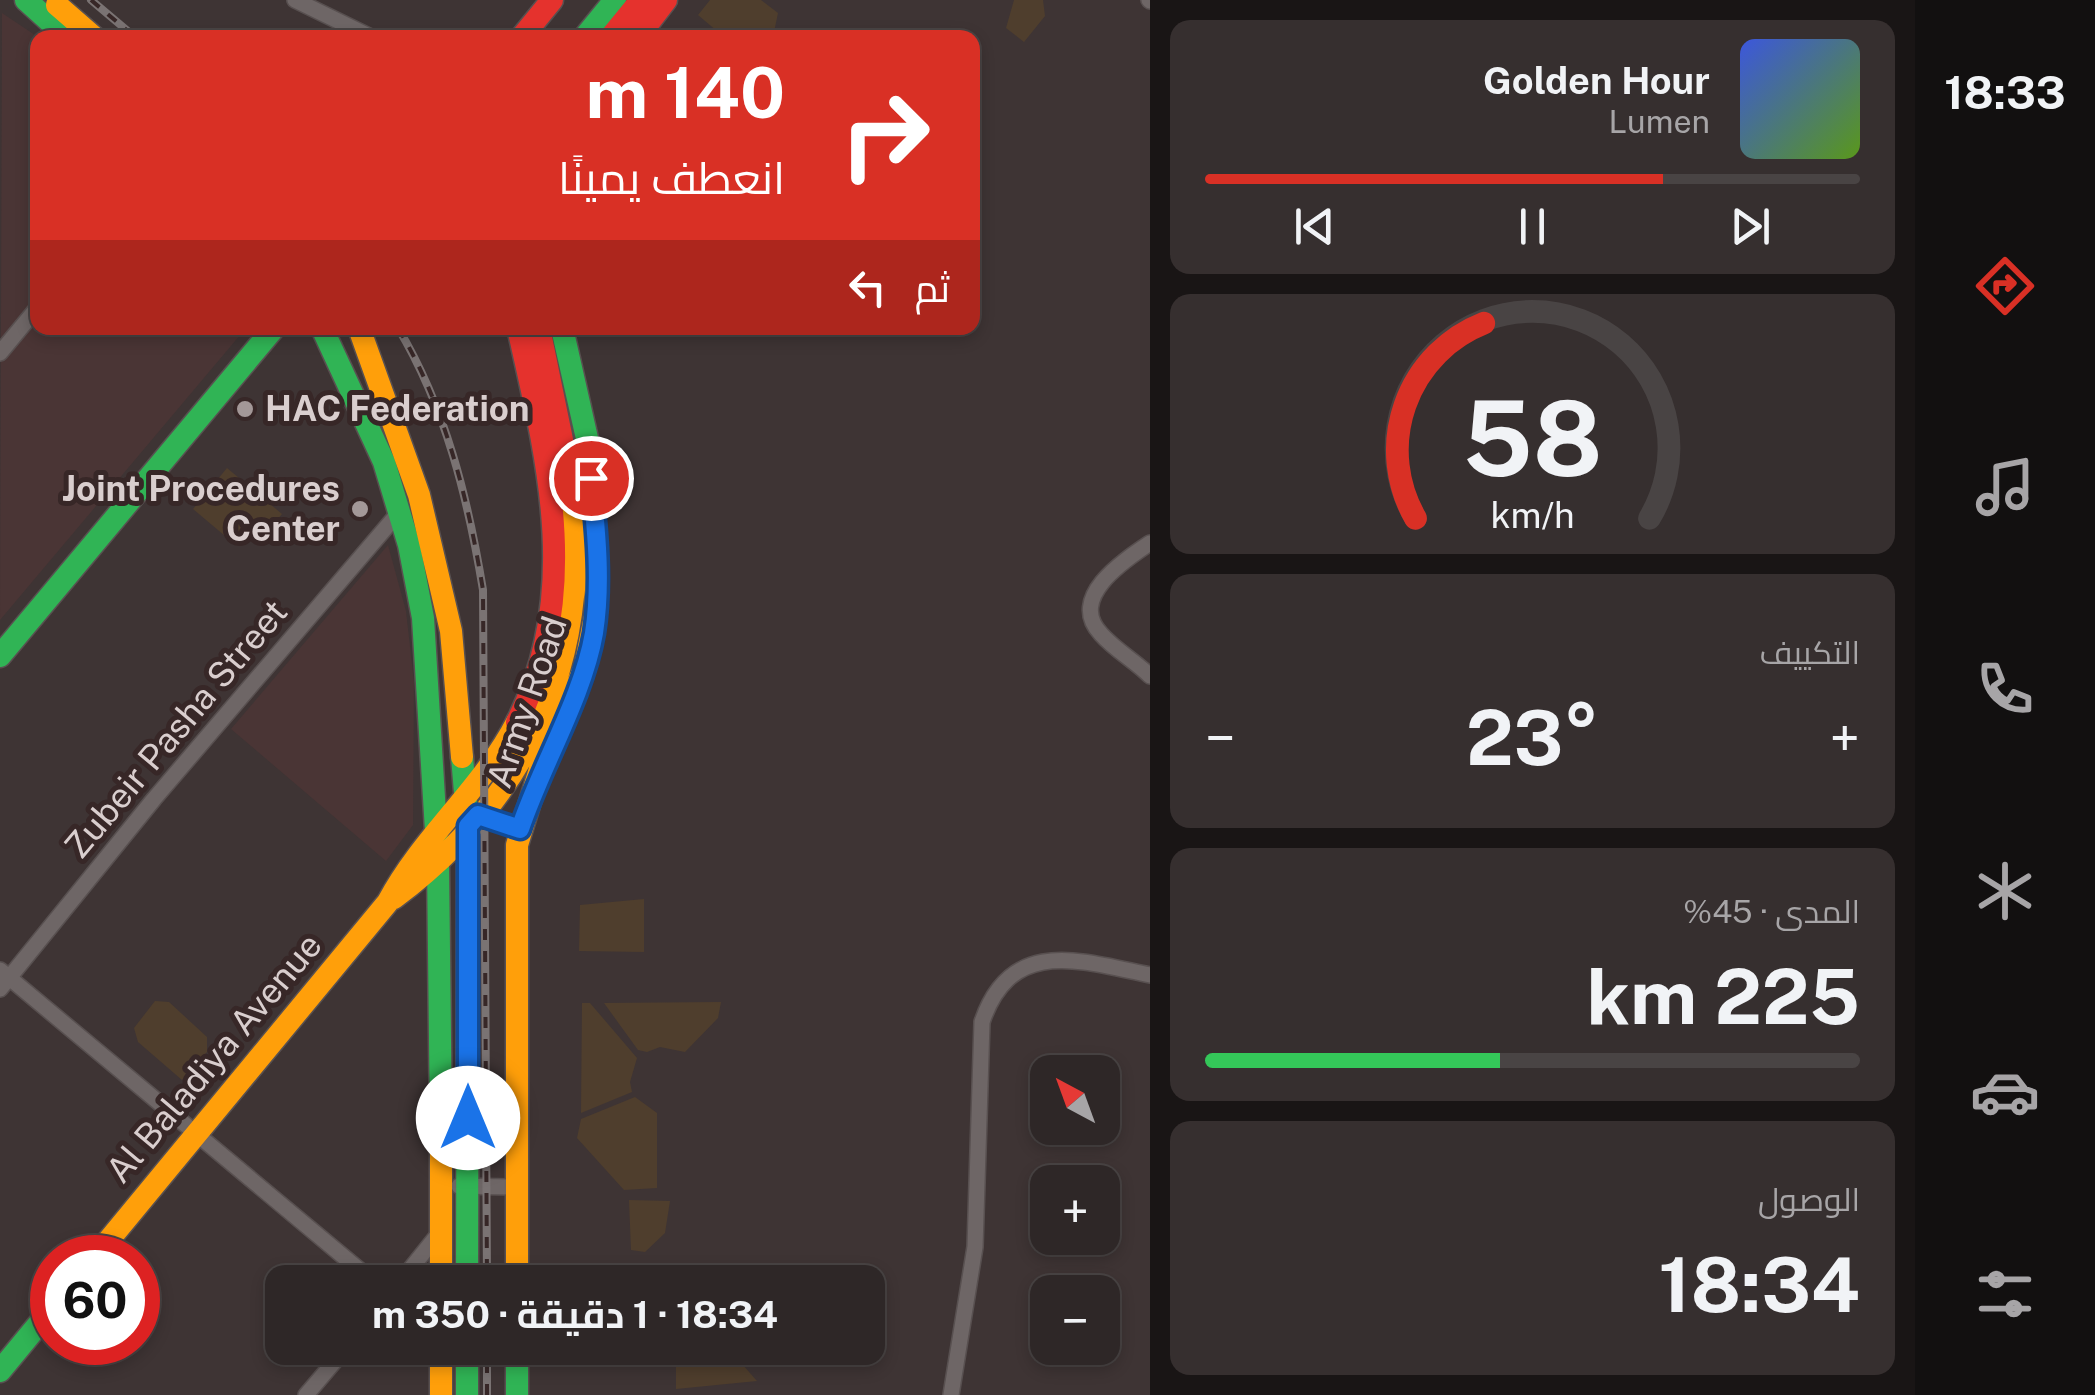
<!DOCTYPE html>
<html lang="ar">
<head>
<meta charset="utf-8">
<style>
	body { margin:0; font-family:"Public Sans",Cairo,sans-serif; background:#362f2f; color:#f1f3f6; direction:rtl; height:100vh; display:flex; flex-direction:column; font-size:38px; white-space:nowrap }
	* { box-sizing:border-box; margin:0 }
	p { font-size:32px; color:#a7a5a7 }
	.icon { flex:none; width:55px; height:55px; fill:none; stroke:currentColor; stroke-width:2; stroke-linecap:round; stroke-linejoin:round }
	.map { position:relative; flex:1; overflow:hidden; direction:ltr }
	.sheet { display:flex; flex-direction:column; gap:20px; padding:20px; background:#191515; width:765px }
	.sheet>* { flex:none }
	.top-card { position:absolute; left:30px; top:30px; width:950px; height:305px; border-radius:20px; box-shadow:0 5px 15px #0003,0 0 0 2px #494444; direction:rtl; background:#d93025; color:#fff; overflow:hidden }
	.needle { width:65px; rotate:319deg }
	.controls { position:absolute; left:1030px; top:1055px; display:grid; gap:20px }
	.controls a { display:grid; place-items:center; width:90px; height:90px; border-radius:20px; background:#2e2727; box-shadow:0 5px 15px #0003,0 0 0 2px #494444; font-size:50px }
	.speed { position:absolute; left:30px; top:1235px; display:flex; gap:20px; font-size:50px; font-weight:700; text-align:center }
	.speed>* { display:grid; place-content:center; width:130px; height:130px; border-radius:50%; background:#2e2727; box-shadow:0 5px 15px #0003,0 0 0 2px #494444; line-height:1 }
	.speed .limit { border:15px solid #d22; background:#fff; color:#111 }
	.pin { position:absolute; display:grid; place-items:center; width:85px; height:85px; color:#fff; margin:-42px; border:5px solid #fff; border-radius:50%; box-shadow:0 2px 10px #0007 }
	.me { position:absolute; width:110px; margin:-55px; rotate:0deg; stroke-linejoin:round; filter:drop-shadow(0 0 8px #0008) }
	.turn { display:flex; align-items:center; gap:35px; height:210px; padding:0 30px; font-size:45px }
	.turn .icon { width:130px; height:130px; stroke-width:2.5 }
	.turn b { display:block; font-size:70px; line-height:85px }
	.then { display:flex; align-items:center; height:95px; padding:0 30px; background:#0003; gap:20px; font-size:38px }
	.big { font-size:75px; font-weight:700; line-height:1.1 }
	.sheet .card { flex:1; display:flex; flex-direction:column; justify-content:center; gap:15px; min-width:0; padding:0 35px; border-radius:20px; background:#362f2f }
	.sheet .dial { align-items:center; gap:0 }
	.dial svg { height:260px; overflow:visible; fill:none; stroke:#494444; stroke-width:7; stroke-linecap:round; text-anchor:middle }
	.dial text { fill:#f1f3f6; stroke:none }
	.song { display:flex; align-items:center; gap:30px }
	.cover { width:120px; height:120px; border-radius:15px; background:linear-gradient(135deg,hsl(230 70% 55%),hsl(90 70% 35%)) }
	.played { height:10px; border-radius:5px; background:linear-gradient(90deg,#d93025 70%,#494444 70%) }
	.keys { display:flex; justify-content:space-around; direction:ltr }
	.heat { display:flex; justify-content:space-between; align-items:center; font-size:55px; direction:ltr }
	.charge { height:15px; border-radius:8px; background:linear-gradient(90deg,#34c759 45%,#494444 0) }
	.trip { position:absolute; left:265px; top:1265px; width:620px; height:100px; border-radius:20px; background:#2e2727; box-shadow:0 5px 15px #0003,0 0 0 2px #494444; font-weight:700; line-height:100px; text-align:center; direction:rtl }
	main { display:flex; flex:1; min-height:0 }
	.tab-bar { display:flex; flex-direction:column; width:180px; justify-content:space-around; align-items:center; background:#121010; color:#a7a5a7 }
	.tab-bar .icon { width:70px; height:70px }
	.tab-bar .active { color:#d93025 }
	.tab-bar b { font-size:45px; color:#f1f3f6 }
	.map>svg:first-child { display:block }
	.built { fill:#4a3535 }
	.green { fill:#4f3e2d }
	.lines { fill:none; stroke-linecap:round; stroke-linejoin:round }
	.street-casing { stroke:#585050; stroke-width:18 }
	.fast-casing { stroke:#585050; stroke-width:25 }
	.slow-casing { stroke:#585050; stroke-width:25 }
	.jam-casing { stroke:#585050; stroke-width:25 }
	.street { stroke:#6e6666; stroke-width:15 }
	.fast { stroke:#30b455; stroke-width:22 }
	.slow { stroke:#ff9f0a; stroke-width:22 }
	.jam { stroke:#e5322d; stroke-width:22 }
	.rail-casing { stroke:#7a7373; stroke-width:8 }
	.rail { stroke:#372727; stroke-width:4; stroke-dasharray:11; stroke-linecap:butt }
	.route-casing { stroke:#114b97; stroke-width:25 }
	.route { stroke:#1a73e8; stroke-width:18 }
	.poi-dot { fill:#a39898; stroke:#372727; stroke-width:4 }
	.labels { text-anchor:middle; stroke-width:10; stroke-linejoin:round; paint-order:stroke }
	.poi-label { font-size:35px; font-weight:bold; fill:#d9cece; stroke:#372727; text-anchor:start }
	.street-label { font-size:35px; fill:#d9cece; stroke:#372727 }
</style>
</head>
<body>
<main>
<nav class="tab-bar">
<b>18:33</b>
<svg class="icon active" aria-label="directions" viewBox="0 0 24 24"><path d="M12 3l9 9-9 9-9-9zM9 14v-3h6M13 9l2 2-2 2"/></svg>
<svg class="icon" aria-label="music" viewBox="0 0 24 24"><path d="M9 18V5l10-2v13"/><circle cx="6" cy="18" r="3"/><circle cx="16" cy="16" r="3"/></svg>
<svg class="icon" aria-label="phone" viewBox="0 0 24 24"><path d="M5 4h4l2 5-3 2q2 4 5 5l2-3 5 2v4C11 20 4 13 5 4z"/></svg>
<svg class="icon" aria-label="climate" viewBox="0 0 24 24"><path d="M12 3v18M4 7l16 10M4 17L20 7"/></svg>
<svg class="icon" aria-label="car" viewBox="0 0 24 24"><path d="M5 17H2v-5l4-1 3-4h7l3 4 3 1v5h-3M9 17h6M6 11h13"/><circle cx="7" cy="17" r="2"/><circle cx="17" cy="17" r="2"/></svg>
<svg class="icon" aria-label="filters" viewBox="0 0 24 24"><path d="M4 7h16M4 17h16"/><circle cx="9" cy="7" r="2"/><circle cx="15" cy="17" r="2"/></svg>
</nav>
<section class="sheet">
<div class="card">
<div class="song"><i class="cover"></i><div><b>Golden Hour</b><p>Lumen</p></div></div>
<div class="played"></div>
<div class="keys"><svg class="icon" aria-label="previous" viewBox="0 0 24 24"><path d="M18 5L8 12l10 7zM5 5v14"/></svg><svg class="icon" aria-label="pause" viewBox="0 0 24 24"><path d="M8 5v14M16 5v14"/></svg><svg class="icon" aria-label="next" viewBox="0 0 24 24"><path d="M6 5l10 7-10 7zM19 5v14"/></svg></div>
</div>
<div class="card dial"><svg viewBox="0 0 100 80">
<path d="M14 69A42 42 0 1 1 86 69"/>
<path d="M14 69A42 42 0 0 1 35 9" stroke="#d93025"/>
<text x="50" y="56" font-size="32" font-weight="700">58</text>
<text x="50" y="72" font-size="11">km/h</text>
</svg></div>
<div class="card"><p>التكييف</p>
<div class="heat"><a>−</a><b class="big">23°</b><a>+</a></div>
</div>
<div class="card"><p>المدى · 45%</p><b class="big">225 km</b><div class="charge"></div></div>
<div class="card"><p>الوصول</p><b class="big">18:34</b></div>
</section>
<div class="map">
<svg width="1150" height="1395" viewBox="0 0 1150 1395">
	<rect width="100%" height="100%" fill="#3e3434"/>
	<!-- built -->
	<path class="built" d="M 2,13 L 38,37 L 38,328 L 246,328 L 0,620 Z
		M 388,545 L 406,611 L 414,682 L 413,825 L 386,861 L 231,729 Z"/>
	<!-- green -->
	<path class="green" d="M 710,0 L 761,0 L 778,13 L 773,37 L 724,37 L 698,15 Z
		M 1014,0 L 1043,0 L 1045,16 L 1024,42 L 1006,28 Z
		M 227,468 L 282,514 L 256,544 L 240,531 L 231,541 L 193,509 Z
		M 644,899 L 644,952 L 579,951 L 580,905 Z
		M 155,1001 L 169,1002 L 207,1037 L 207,1052 L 182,1080 L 138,1042 L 134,1028 Z
		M 721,1002 L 718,1018 L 685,1052 L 660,1047 L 647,1052 L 638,1050 L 604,1003 Z
		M 582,1003 L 590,1003 L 637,1058 L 630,1082 L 632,1092 L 581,1113 Z
		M 635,1097 L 657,1113 L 657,1188 L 624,1190 L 577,1138 L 581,1119 Z
		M 629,1200 L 670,1201 L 665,1233 L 645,1252 L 631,1250 Z
		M 676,1348 L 728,1348 L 757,1381 L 676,1389 Z"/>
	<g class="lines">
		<defs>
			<path id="street" d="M 295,0 L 373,38
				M 1149,0 L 1150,1
				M 0,353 L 38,307
				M 1150,543 C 1123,561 1067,598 1101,634 C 1115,650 1135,661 1150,676
				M 0,970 L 374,1282
				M 0,989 L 154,799 L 401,510
				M 459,1186 L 515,1187
				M 400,1282 L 440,1232
				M 306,1395 L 346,1348
				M 951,1395 L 975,1247 L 982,1022 C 1011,936 1081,961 1150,975"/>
			<path id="fast" d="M 26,0 L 68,38
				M 584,38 L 615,0
				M 322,328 L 384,462 L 409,545 L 423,618 L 438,863 L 441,1127
				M 562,328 L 593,465 L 594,513
				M 0,656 L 274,328
				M 462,757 L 468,827 L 467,1282
				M 467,1348 L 467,1395
				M 517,1348 L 517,1395
				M 0,1371 L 52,1308"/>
			<path id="slow" d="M 57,5 L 95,38
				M 359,328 L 419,495 L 451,631 L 462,757
				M 394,898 C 537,791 597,644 568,469
				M 441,1127 L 441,1282
				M 94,1258 L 388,902 C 423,836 483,788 517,722
				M 517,1282 L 517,845 L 540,769 L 585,667 L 596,611 L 594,513
				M 441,1348 L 441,1395"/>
			<path id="jam" d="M 521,38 L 552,0
				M 610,38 L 641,0
				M 637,38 L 666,0
				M 539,328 L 568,469
				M 517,722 C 582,595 548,460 518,328"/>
		</defs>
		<!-- street casing -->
		<use href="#street" class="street-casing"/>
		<!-- fast casing -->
		<use href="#fast" class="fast-casing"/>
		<!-- slow casing -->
		<use href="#slow" class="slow-casing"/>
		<!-- jam casing -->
		<use href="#jam" class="jam-casing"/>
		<!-- street -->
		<use href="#street" class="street"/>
		<!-- fast -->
		<use href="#fast" class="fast"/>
		<!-- slow -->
		<use href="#slow" class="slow"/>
		<!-- jam -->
		<use href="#jam" class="jam"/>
		<defs>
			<path id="rail" d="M 91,0 L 136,38
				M 398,328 C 446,408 468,499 483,590 L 487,1282
				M 487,1395 L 487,1348"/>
		</defs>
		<!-- rail casing -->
		<use href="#rail" class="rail-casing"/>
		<!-- rail -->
		<use href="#rail" class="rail"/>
	</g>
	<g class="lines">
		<defs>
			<path id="route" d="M 468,1118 L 468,826 L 478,815 L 520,829 C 541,766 583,697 594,633 C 602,582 596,528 591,478"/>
		</defs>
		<!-- route casing -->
		<use href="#route" class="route-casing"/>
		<!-- route -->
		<use href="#route" class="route"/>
	</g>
	<!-- markers -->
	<g class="poi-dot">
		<circle cx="245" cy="409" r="10"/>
		<circle cx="360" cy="509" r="10"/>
	</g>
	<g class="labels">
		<!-- poi labels -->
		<g class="poi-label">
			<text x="265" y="421">HAC Federation</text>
			<text x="340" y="501" text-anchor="end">Joint Procedures<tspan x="340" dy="40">Center</tspan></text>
		</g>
		<!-- street labels -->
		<g class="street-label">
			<text transform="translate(527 702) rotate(-71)" y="12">Army Road</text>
			<text transform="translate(176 729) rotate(-50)" y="12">Zubeir Pasha Street</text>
			<text transform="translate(214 1058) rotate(-50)" y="12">Al Baladiya Avenue</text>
		</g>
	</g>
</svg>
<div class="controls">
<a><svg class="needle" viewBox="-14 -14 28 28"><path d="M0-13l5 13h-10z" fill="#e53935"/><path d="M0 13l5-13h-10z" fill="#a7a5a7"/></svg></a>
<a>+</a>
<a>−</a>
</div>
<div class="speed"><div class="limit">60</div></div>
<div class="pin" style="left:591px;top:478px;background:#d93025"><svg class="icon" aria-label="arrive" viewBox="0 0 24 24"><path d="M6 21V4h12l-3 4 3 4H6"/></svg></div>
<svg class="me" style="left:468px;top:1118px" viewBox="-20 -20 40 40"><circle r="19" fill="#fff"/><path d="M0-13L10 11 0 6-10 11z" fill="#1a73e8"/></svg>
<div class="trip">18:34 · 1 دقيقة · 350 m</div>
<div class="top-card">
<div class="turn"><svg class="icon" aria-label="right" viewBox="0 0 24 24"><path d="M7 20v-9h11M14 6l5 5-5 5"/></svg><div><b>140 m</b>انعطف يمينًا</div></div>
<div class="then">ثم<svg class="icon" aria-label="left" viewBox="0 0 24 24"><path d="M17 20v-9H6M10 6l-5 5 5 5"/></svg></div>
</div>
</div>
</main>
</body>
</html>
